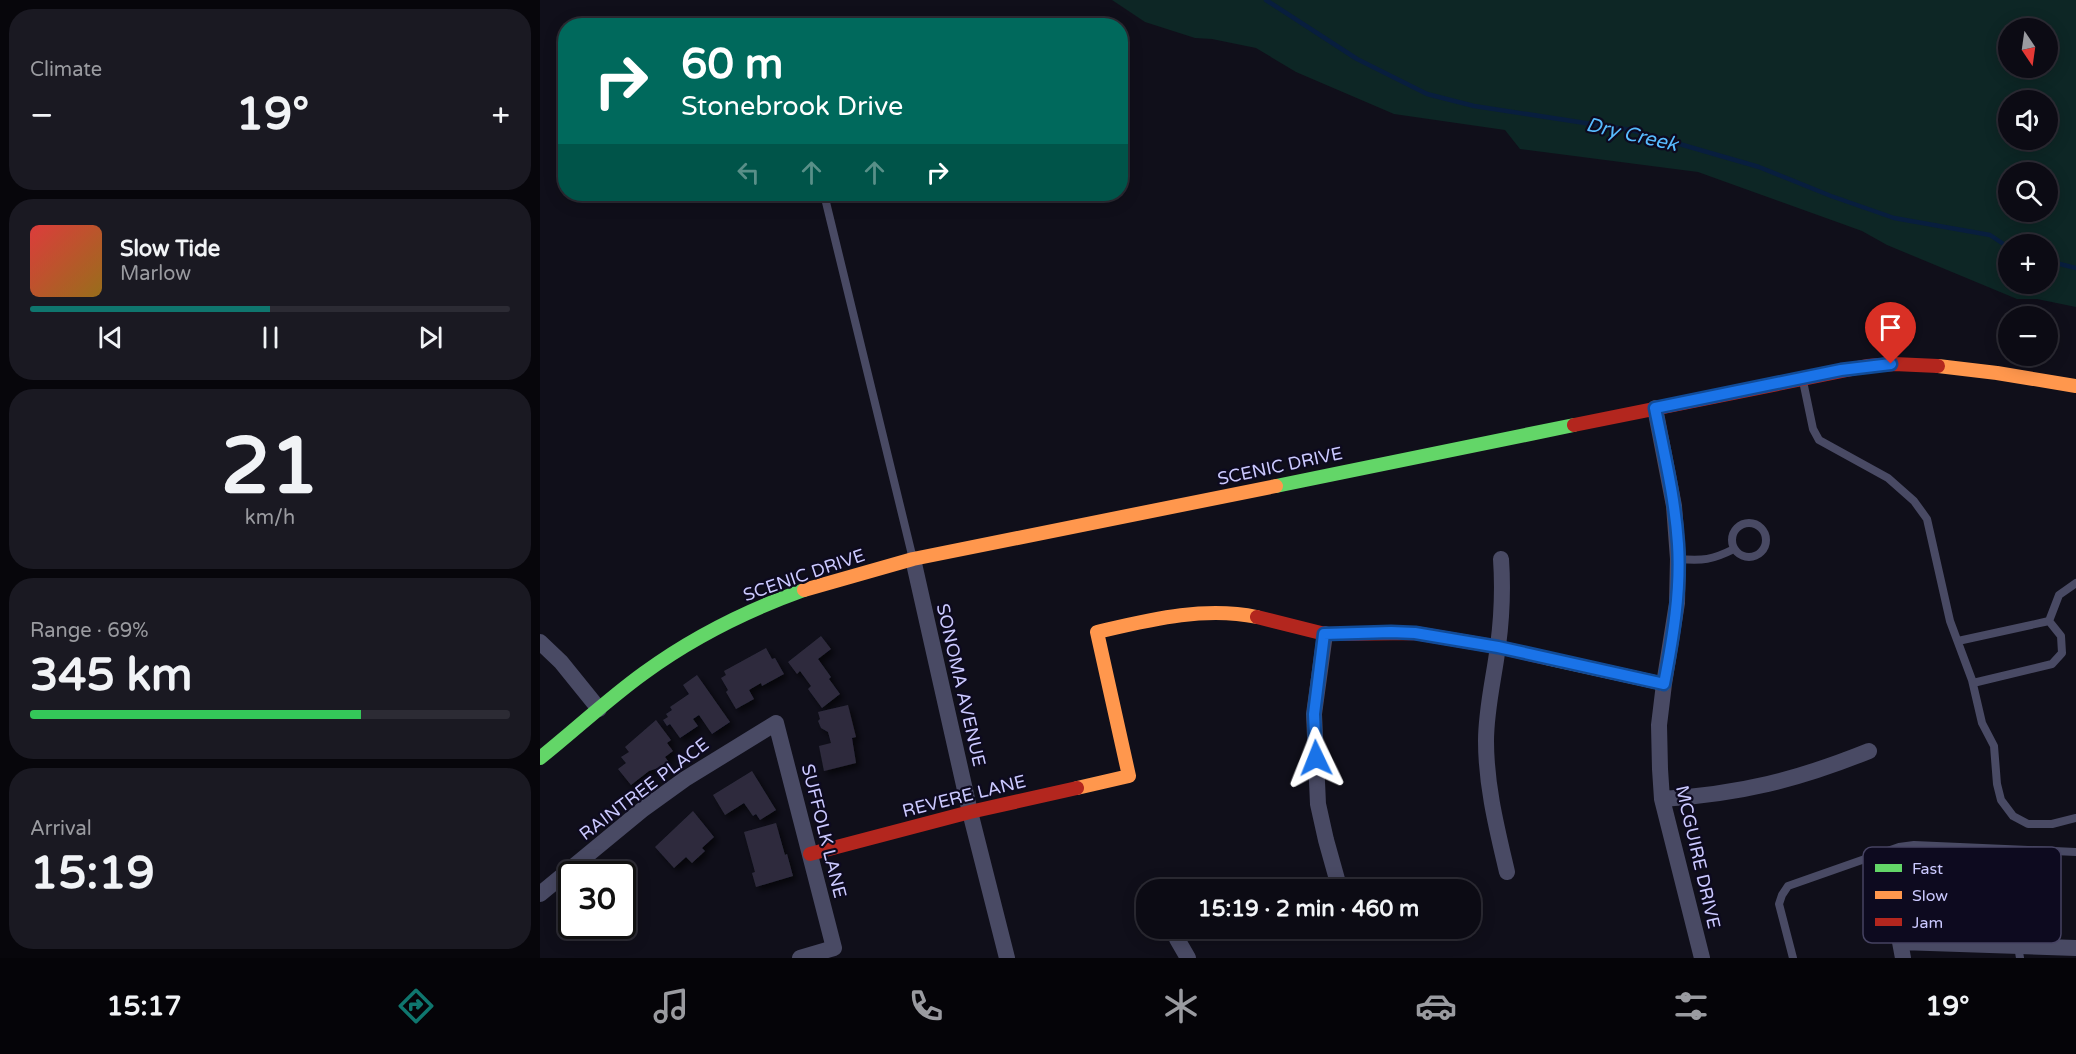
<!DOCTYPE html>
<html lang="en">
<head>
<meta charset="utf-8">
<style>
	body { margin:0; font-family:"Varela Round",sans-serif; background:#1a1922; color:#f1f3f6; height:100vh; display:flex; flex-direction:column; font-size:22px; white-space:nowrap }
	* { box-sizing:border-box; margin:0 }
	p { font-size:20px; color:#9a9ba0 }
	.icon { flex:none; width:33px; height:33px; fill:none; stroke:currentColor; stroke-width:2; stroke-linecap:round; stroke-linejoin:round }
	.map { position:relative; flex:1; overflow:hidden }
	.details { display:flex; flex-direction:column; gap:9px; padding:9px; background:#07060b; width:540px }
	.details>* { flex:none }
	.top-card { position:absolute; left:18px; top:18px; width:570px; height:183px; border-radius:24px; box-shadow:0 3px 15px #0003,0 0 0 2px #2c2b34; background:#00695c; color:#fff; overflow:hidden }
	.needle { width:39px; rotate:167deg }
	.tools { position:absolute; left:1458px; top:18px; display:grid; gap:12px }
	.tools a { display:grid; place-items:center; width:60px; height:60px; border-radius:50%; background:#0c0b14; box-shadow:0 3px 15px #0003,0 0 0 2px #2c2b34; font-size:30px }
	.speed { position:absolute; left:18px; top:861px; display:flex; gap:12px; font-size:30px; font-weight:700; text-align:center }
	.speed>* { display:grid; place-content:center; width:78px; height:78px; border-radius:50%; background:#0c0b14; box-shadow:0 3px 15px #0003,0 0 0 2px #2c2b34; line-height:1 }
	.speed .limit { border:3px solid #111; border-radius:9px; background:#fff; color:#111 }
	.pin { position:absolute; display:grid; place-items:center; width:51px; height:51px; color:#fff; margin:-62px -26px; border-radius:50% 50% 50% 0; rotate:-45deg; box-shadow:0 0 6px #0007 }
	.pin .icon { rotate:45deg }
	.me { position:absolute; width:66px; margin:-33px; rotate:358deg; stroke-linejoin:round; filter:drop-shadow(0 0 4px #0008) }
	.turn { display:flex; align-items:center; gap:21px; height:126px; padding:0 24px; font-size:27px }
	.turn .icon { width:78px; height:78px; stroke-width:2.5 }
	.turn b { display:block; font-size:42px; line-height:51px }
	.lanes { display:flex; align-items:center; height:57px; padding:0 24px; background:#0003; justify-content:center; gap:30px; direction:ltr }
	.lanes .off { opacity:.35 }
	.big { font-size:45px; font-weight:700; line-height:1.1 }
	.details .card { flex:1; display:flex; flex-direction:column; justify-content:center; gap:9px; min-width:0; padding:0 21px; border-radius:24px; background:#1a1922 }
	.details .dial { align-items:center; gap:0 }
	.dial b { font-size:78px; line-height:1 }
	.song { display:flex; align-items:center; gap:18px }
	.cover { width:72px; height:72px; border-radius:9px; background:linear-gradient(135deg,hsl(0 70% 55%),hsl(40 70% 35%)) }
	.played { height:6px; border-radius:3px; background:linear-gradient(90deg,#0f766e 50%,#2c2b34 50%) }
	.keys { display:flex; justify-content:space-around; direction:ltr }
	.heat { display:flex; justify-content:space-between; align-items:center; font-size:33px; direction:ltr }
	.charge { height:9px; border-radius:4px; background:linear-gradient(90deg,#34c759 69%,#2c2b34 0) }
	.trip { position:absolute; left:596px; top:879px; width:345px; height:60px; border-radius:24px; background:#0c0b14; box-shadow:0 3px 15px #0003,0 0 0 2px #2c2b34; font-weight:700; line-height:60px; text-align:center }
	.menu { display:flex; height:96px; justify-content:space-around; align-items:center; background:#050408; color:#9a9ba0 }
	.menu .icon { width:42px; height:42px }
	.menu .active { color:#0f766e }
	.menu b { font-size:27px; color:#f1f3f6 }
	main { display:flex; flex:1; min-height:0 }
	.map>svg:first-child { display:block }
	.green { fill:#0d2625; fill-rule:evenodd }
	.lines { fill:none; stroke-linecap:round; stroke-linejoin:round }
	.stream { stroke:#081e3e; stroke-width:4.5 }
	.building { fill:#2e2c3e; filter:url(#shadow) }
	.lane { stroke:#494a64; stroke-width:8 }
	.street { stroke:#494a64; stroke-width:16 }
	.fast { stroke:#63d668; stroke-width:14 }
	.slow { stroke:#ff974d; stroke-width:14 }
	.jam { stroke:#b3261e; stroke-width:14 }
	.route-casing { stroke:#114b97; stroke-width:15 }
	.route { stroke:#1a73e8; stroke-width:10 }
	.labels { text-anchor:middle; stroke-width:4.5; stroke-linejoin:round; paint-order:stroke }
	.street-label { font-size:18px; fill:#cbc9ff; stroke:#0d0a1f }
	.water-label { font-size:20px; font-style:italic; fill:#57bbff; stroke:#0d0a1f }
	.key { fill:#0d0a1f; stroke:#464362; stroke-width:1.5 }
	.key-label { font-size:16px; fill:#cbc9ff }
</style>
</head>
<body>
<main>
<section class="details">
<div class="card"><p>Climate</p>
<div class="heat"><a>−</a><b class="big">19°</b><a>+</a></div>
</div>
<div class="card">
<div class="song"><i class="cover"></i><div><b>Slow Tide</b><p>Marlow</p></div></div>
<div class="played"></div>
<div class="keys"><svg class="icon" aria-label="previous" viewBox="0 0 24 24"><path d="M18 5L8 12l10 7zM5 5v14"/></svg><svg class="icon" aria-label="pause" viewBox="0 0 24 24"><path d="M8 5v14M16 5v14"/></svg><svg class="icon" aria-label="next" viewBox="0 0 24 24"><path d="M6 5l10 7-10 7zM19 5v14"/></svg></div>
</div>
<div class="card dial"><b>21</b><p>km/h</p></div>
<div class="card"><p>Range · 69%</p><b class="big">345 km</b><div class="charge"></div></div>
<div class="card"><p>Arrival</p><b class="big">15:19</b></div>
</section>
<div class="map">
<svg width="1536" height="958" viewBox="0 0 1536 958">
	<defs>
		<filter id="shadow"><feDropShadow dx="4" dy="4" stdDeviation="3" flood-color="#0009"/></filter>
	</defs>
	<rect width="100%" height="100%" fill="#100f1a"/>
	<!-- green -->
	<path class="green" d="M 572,0 L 1536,0 L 1536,307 L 1497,299 L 1477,299 L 1347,245 L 1322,231 L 1158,172 L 980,149 L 965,130 L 854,114 L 756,72 L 716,48 L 672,39 L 655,38 L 605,22 ZM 1468,28 L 1508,28 L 1508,68 L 1468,68 ZM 1468,100 L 1508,100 L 1508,140 L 1468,140 ZM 1468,172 L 1508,172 L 1508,212 L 1468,212 ZM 1468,244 L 1508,244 L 1508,284 L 1468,284 Z"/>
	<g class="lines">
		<!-- stream -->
		<path class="stream" d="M 726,0 L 817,59 L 887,94 L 934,106 L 1091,130 L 1219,167 L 1291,196 L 1354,218 L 1450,235 L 1468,247
			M 1508,261 L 1536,268"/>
	</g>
	<!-- building -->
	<path class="building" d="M 281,636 L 291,649 L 278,659 L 291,677 L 289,679 L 300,694 L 282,708 L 268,689 L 271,686 L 260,671 L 257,674 L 248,662 Z
		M 226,648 L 232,659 L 235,658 L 244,674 L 222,686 L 221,683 L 209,690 L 214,699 L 196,709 L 186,692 L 188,690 L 181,678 L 186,675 L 184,671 Z
		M 157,675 L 190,722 L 172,734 L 159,715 L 153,719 L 158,726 L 140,738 L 130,724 L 127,726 L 123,720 L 128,717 L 126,714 L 132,710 L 130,707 L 149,694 L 143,685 Z
		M 308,705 L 316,737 L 312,738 L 316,763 L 284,771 L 279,746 L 291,743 L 288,732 L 281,728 L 278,721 L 280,719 L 278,712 Z
		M 116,720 L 131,740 L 127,743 L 133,751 L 125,757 L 128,761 L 118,768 L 109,771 L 91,785 L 78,769 L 86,763 L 81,757 L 89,752 L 85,747 Z
		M 212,771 L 236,810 L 220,820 L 216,814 L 213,816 L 204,803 L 185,815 L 173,795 Z
		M 153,811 L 174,837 L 162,848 L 165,851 L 152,863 L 146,857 L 134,868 L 115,847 Z
		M 236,823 L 245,855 L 247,854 L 253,876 L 216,887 L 212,873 L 215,872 L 204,832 Z"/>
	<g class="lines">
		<!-- lane -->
		<path class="lane" d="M 284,194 L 373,559
			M 1263,381 L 1273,429 L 1279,440 L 1348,478 L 1374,501 L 1387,519 L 1410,621 L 1432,680 L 1442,723 L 1454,746 L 1457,784 L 1461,800 L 1473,816 L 1488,824 L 1512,824 L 1536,818
			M1192 540a17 17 0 1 1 34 0a17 17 0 1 1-34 0Z
			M 1138,559 C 1163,561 1172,560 1194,549
			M 1418,641 L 1509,621
			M 1433,683 L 1512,664 L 1522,653 L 1521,636 L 1509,621 L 1519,595 L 1536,583
			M 1478,946 L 1480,958
			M 1253,958 L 1239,904 L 1242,895 L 1248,886 L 1359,847 L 1374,845 L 1536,852"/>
		<!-- street -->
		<path class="street" d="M 1115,408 L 1134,506 L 1138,559 L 1137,603 L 1124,684 L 1119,725 L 1120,769 L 1122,799 L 1162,958
			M 373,559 L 430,812 L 467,958
			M 961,559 C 963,588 962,616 958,646 C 954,678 946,709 946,741 C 946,786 957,829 967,872
			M 785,634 L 774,714 L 778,804 L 786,840 L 800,890
			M 0,642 L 21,662 L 59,709
			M 1122,799 C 1200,794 1257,780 1329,751
			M 0,894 L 102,810 L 145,779 L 236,723 L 294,948 L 260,958
			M 637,939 L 648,958
			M 1363,958 L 1360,942 L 1536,948"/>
		<!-- fast -->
		<path class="fast" d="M 736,486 L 1034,425
			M 0,758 C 35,730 68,699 104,673 C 152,638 208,610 264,590"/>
		<!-- slow -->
		<path class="slow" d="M 1398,366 L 1457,373 L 1536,386
			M 264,590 L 373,559 L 736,486
			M 1006,658 L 1124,684
			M 537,788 L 589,776 L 557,632 C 609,620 663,606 717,617"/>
		<!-- jam -->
		<path class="jam" d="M 1034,425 L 1327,366 L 1354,364 L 1398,366
			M 717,617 L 785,634 L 875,633 L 958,647 L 1006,658
			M 270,854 L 430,812 L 537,788"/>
	</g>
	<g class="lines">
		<defs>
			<path id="route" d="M 776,758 L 774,714 L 784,634 L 851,632 L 875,633 L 958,647 L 1124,684 C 1133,638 1141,591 1138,544 C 1135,498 1124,453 1115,408 L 1301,370 L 1351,364"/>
		</defs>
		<!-- route casing -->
		<use href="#route" class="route-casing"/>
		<!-- route -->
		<use href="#route" class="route"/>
	</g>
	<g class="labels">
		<!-- street labels -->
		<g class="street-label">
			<text transform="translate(740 466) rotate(-12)" y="6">SCENIC DRIVE</text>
			<text transform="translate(264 575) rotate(-19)" y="6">SCENIC DRIVE</text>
			<text transform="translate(421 685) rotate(77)" y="6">SONOMA AVENUE</text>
			<text transform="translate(104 789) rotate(-37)" y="6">RAINTREE PLACE</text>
			<text transform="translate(424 796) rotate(-14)" y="6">REVERE LANE</text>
			<text transform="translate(284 831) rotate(76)" y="6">SUFFOLK LANE</text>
			<text transform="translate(1158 857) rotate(77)" y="6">MCGUIRE DRIVE</text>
		</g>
		<!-- water labels -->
		<g class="water-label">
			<text transform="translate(1092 134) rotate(13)" y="7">Dry Creek</text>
		</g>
	</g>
	<!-- legend -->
	<rect x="1323" y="847" width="198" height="96" rx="9" class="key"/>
	<rect x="1335" y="864" width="27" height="8" fill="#63d668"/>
	<rect x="1335" y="891" width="27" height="8" fill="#ff974d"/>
	<rect x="1335" y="918" width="27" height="8" fill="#b3261e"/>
	<g class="key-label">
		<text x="1372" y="874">Fast</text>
		<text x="1372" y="901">Slow</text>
		<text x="1372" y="928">Jam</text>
	</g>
</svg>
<div class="tools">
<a><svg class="needle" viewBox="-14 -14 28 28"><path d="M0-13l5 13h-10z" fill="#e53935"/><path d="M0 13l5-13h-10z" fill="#9a9ba0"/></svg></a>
<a><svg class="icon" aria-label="sound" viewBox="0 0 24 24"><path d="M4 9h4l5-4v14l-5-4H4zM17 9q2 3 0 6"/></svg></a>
<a><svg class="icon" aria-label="search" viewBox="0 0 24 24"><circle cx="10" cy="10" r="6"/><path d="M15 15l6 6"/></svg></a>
<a>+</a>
<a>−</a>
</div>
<div class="speed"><div class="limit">30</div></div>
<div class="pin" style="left:1351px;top:364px;background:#d93025"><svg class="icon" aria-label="arrive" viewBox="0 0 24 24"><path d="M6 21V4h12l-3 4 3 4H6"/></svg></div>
<svg class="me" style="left:776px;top:758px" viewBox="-20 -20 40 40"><path d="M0-17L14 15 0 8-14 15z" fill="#1a73e8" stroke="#fff" stroke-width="4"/></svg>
<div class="trip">15:19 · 2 min · 460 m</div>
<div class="top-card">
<div class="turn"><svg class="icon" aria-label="right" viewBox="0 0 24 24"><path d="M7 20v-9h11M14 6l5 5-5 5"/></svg><div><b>60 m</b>Stonebrook Drive</div></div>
<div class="lanes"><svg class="icon off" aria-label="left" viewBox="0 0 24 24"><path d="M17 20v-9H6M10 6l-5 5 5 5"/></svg><svg class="icon off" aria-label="ahead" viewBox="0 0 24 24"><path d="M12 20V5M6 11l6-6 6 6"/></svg><svg class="icon off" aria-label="ahead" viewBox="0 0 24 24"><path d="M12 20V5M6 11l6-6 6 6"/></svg><svg class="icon" aria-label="right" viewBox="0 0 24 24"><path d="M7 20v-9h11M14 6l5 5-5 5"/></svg></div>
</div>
</div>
</main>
<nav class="menu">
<b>15:17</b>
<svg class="icon active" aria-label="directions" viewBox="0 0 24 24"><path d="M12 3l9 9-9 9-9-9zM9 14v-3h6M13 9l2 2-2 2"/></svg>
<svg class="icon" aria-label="music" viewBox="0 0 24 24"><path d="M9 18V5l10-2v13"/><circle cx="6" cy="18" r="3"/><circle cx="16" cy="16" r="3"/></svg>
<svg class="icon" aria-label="phone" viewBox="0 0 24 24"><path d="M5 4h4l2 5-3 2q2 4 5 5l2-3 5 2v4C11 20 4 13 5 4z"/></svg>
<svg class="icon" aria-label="climate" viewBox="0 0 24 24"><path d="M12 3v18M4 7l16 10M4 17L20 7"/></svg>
<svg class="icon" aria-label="car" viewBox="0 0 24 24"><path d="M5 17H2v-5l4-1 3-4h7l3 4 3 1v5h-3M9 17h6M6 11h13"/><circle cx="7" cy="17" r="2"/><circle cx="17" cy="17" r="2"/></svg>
<svg class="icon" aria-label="filters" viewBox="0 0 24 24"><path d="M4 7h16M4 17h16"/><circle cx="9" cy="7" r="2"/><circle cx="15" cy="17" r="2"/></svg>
<b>19°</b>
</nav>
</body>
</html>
